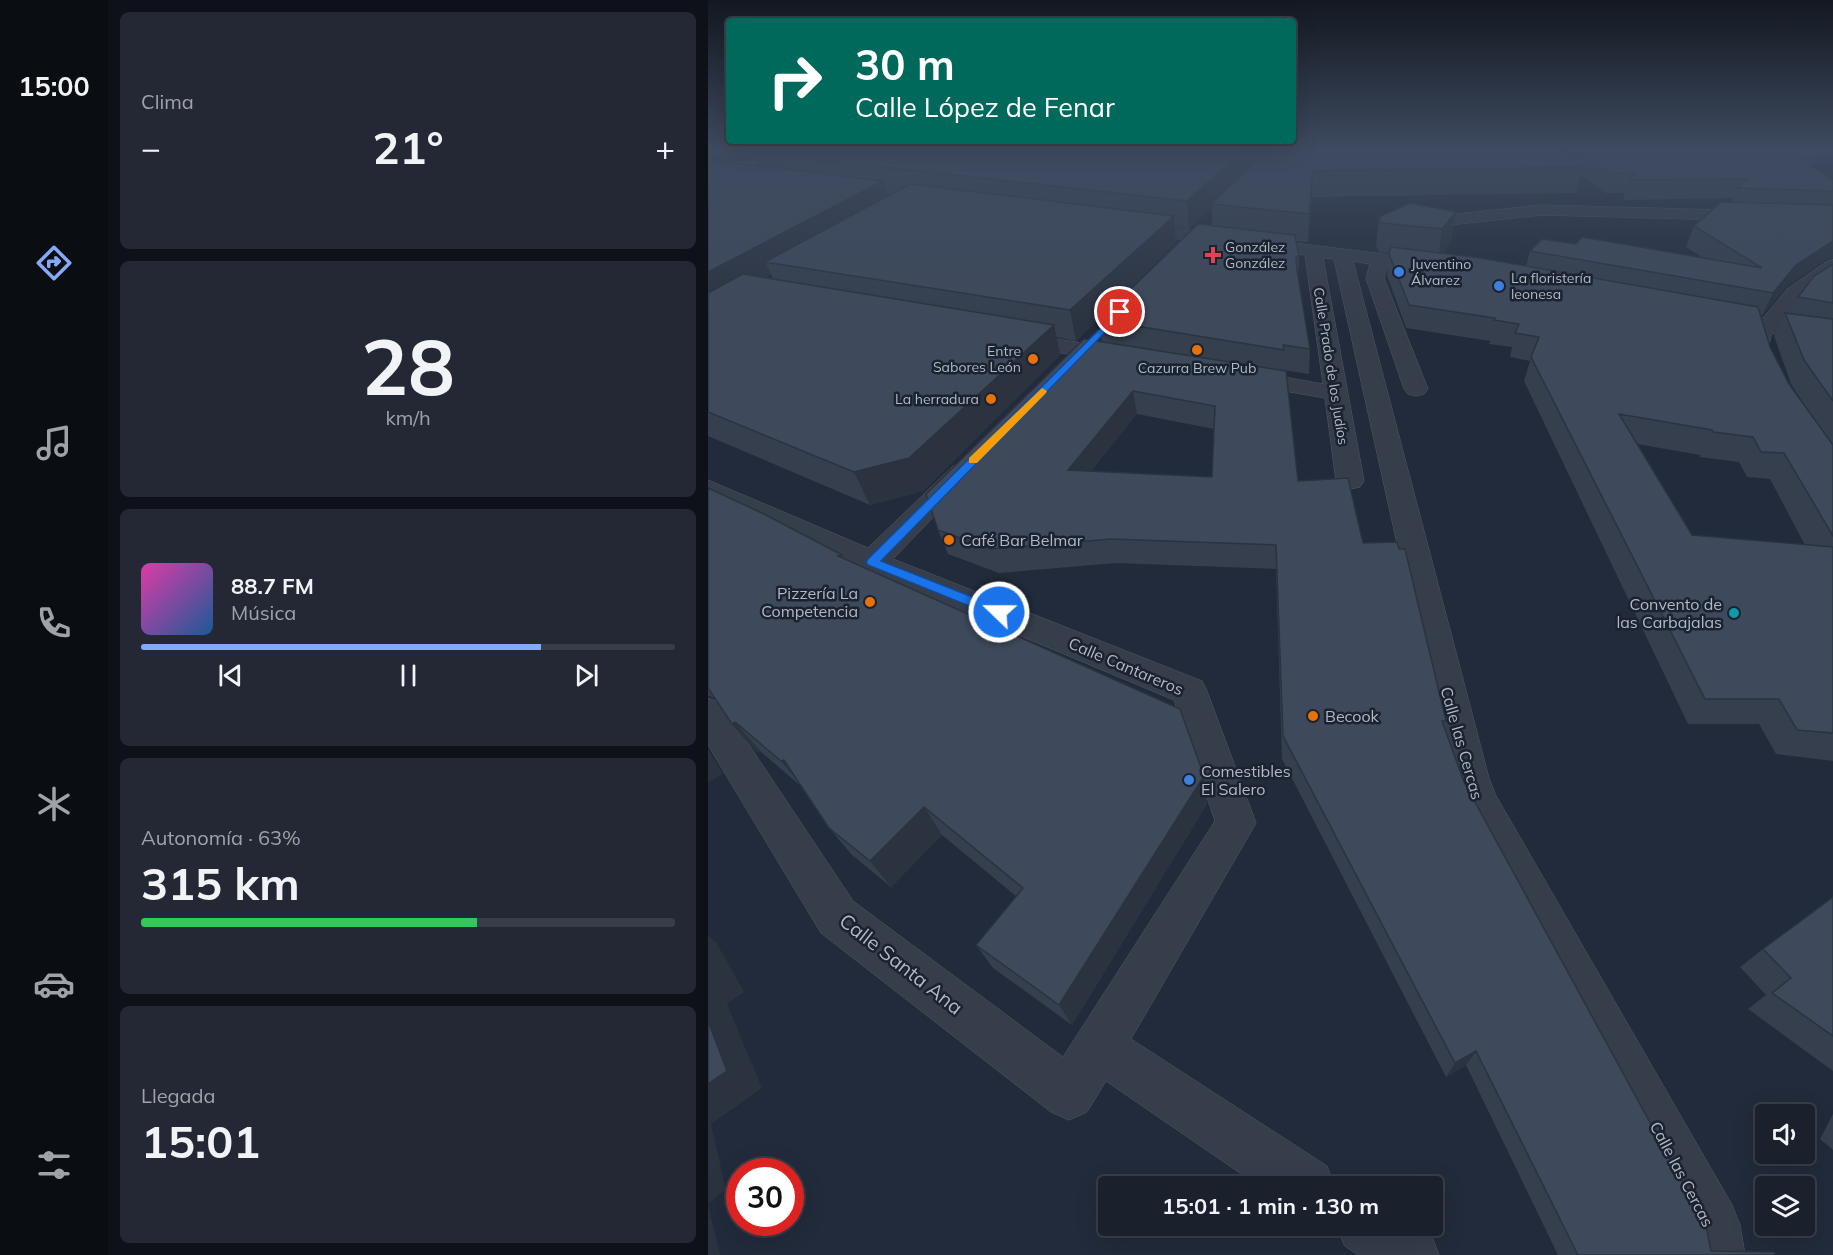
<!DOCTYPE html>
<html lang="es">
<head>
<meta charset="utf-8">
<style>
	body { margin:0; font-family:Mulish,sans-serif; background:#232834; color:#f1f3f6; height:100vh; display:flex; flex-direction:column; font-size:22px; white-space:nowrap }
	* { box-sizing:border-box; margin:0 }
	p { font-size:20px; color:#9fa3a9 }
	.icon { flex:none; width:33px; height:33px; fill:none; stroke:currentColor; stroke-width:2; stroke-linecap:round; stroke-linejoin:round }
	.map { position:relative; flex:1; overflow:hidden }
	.details { display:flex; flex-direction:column; gap:12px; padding:12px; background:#0e1218; width:600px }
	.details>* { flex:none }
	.guide { position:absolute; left:18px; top:18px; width:570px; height:126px; border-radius:6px; box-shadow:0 6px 24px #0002,0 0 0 2px #383e48; background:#00695c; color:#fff; overflow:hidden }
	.tools { position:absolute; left:1047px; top:1104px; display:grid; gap:12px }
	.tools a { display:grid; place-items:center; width:60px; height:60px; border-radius:6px; background:#1a202c; box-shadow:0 6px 24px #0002,0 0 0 2px #383e48; font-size:30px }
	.speed { position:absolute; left:18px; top:1158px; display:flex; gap:12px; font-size:30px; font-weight:700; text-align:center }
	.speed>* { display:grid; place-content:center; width:78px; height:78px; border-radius:50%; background:#1a202c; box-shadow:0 6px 24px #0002,0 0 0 2px #383e48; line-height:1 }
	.speed .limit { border:9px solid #d22; background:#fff; color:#111 }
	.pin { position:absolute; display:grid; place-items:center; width:51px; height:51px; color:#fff; margin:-26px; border:3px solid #fff; border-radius:50%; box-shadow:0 2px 6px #0007 }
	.me { position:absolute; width:66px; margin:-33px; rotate:292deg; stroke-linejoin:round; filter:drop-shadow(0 0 4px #0008) }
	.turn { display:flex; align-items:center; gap:21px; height:126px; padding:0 30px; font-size:27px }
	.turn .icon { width:78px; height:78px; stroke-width:2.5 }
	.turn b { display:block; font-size:42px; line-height:51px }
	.big { font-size:45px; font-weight:700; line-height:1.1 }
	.details .tile { flex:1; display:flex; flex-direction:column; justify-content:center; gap:9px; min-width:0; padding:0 21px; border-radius:9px; background:#232834 }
	.details .dial { align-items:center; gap:0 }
	.dial b { font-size:78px; line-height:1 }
	.song { display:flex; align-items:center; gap:18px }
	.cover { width:72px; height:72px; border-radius:9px; background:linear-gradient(135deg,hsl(320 70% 55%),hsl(210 70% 35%)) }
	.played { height:6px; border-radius:3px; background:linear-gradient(90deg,#85a9f9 75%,#383e48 75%) }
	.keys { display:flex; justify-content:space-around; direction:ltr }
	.heat { display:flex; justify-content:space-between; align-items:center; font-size:33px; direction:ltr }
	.charge { height:9px; border-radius:4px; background:linear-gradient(90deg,#34c759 63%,#383e48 0) }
	.trip { position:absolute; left:390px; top:1176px; width:345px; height:60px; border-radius:6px; background:#1a202c; box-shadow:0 6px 24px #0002,0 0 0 2px #383e48; font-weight:700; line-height:60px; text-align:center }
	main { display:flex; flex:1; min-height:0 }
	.tabs { display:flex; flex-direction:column; width:108px; justify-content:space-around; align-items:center; background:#0a0d12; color:#9fa3a9 }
	.tabs .icon { width:42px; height:42px }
	.tabs .selected { color:#85a9f9 }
	.tabs b { font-size:27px; color:#f1f3f6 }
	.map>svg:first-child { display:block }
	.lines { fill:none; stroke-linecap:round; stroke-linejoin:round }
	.minor-casing { stroke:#515866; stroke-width:1 }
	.major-casing { stroke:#3f4654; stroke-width:1 }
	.minor { fill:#363d4b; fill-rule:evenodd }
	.major { fill:#545c6c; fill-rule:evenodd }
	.wall { fill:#353f4e; fill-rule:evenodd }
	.shaded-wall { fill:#2b3340 }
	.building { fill:#3e495b; stroke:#2b3340; stroke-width:1.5; fill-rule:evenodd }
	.route { fill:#1a73e8; stroke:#114b97; stroke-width:1.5 }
	.slow { fill:#f59e0b }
	.health-dot { fill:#e0444e; stroke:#1b2230; stroke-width:2 }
	.shop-dot { fill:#3f7fe0; stroke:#1b2230; stroke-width:2 }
	.food-dot { fill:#e8710a; stroke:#1b2230; stroke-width:2 }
	.culture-dot { fill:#0f9aa8; stroke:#1b2230; stroke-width:2 }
	.labels { text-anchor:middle; stroke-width:5; stroke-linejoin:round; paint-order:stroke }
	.far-poi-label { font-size:14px; fill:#b1b8c7; stroke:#1b2230; text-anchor:start }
	.far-street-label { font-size:14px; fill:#b1b8c7; stroke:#1b2230 }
	.poi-label { font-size:16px; fill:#b1b8c7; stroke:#1b2230; text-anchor:start }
	.street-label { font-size:16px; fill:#b1b8c7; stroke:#1b2230 }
	.near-street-label { font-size:20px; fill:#b1b8c7; stroke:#1b2230 }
</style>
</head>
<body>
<main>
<nav class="tabs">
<b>15:00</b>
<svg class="icon selected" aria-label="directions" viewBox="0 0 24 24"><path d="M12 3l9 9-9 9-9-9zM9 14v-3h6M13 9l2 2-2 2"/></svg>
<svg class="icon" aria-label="music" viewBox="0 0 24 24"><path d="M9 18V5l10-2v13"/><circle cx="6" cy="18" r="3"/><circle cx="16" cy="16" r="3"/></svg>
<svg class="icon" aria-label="phone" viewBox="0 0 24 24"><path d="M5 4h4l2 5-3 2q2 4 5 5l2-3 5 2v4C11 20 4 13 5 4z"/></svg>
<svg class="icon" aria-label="climate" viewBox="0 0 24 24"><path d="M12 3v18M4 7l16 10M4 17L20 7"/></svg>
<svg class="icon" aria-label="car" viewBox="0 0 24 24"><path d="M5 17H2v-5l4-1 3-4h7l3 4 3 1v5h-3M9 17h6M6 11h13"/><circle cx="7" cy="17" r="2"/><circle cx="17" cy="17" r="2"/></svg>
<svg class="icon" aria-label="filters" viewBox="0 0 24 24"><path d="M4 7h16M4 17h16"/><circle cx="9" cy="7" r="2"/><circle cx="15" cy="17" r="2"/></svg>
</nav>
<section class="details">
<div class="tile"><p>Clima</p>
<div class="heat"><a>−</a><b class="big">21°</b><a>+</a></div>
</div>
<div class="tile dial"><b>28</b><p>km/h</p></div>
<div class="tile">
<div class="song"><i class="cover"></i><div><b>88.7 FM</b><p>Música</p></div></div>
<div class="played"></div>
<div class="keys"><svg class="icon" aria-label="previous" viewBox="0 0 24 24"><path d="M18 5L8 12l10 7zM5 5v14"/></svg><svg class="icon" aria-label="pause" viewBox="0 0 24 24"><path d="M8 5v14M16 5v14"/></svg><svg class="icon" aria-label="next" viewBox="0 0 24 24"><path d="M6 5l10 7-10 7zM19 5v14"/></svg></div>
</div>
<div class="tile"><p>Autonomía · 63%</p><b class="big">315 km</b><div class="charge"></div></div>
<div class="tile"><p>Llegada</p><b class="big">15:01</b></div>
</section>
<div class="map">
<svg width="1125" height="1255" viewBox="0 0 1125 1255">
	<rect width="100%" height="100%" fill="#222b3b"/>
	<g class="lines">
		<defs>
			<path id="minor" d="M 1102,155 L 1107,156 L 1109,159 L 1107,162 L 1092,166 L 1125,187 L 1125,199 L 1119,197 L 1073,164 L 1075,161 Z
				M 834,205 L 1125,213 L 1125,223 L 834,215 L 704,229 L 696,224 L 704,219 Z
				M 422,223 L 725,260 L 732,262 L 734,266 L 732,270 L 725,272 L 679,266 L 676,278 L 720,389 L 716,394 L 708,396 L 700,394 L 696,389 L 658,278 L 662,264 L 645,261 L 781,778 L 787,794 L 1024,1205 L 1032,1225 L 1037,1255 L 979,1255 L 976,1231 L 751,803 L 741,778 L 626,259 L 615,258 L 656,481 L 652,487 L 642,489 L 632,487 L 628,481 L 617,398 L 536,384 L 528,382 L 525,377 L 528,372 L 536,370 L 615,384 L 597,255 L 416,232 L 414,228 L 416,224 Z
				M 1125,260 L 1125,275 L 1093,297 L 1074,322 L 1125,331 L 1125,343 L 1064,333 L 1061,344 L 1053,345 L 1045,344 L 1042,339 L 1043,329 L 1005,321 L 1002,317 L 1005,313 L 1012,311 L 1055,318 L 1079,289 L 1118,262 Z
				M 305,332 L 411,349 L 419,351 L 422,356 L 419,361 L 411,363 L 297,343 L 294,338 L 297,333 Z
				M 254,464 L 263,466 L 267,472 L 263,478 L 185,559 L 494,681 L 499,691 L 548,823 L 423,1039 L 619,1166 L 626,1186 L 551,1186 L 398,1081 L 379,1112 L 361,1120 L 343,1112 L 113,933 L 0,745 L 0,698 L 13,703 L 145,901 L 355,1057 L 507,821 L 466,700 L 153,569 L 0,498 L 0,480 L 160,548 L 245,466 Z
				M 629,1226 L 708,1226 L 723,1234 L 731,1255 L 650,1255 L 637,1246 Z"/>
			<path id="major" d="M 1125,147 L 1125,155 L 1040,158 L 1033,154 L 1040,150 Z
				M 94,160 L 99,161 L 101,164 L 99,167 L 0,170 L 0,162 Z"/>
		</defs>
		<!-- minor casing -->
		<use href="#minor" class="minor-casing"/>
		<!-- major casing -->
		<use href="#major" class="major-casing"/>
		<!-- minor -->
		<use href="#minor" class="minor"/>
		<!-- major -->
		<use href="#major" class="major"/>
	</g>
	<!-- wall -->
	<path class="wall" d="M 0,147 L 560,147 L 557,152 L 563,147 L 1075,147 L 1125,181 L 1125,258 L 1117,260 L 1078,287 L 1054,316 L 1053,315 L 1062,347 L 1081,384 L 1104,416 L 1083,384 L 1066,336 L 1077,313 L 1081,313 L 1090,297 L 1125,264 L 1125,761 L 1068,754 L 1051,724 L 980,724 L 816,381 L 822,361 L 802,357 L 804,347 L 781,344 L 782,341 L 698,328 L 679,275 L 681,253 L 671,252 L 668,246 L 671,217 L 748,212 L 743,241 L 734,254 L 818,266 L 822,251 L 868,244 L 995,258 L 978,247 L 986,226 L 1024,202 L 1025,198 L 915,200 L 917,193 L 897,193 L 872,175 L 868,193 L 604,197 L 600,242 L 588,241 L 591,257 L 590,280 L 602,349 L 601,374 L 575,370 L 590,481 L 655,543 L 738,721 L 736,726 L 756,782 L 1003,1251 L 1068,1255 L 850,1255 L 758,1065 L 738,1077 L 574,759 L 568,569 L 408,563 L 291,573 L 240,554 L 230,530 L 394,342 L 391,320 L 504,225 L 504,207 L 481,229 L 467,227 L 468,243 L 368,341 L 348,337 L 352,355 L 215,491 L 162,505 L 0,436 L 0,163 L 49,166 L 46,158 L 0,158 ZM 852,151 L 859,151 L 858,155 ZM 545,154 L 555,154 L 545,164 ZM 63,274 L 65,279 L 57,278 ZM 429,414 L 506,429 L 504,477 L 383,471 ZM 929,444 L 992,455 L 992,457 L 1031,462 L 1039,477 L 1062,479 L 1097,545 L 984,535 Z
		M 0,488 L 134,555 L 136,558 L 496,776 L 499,804 L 364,1025 L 285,968 L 268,945 L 309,897 L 234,835 L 183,887 L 144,855 L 121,828 L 94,787 L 52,751 L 49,753 L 24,724 L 7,698 L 1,696 L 0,696 Z
		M 1125,897 L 1125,1071 L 1040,1009 L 1058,995 L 1032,967 L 1055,949 Z
		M 1125,1114 L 1125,1150 L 1112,1139 Z"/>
	<!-- shaded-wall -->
	<path class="shaded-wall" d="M 539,147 L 545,147 L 545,167 L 503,204 L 504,207 L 481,229 L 479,201 Z
		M 556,147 L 560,147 L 556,154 Z
		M 605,171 L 604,197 L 600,242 L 601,214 Z
		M 175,181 L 184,206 L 57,262 L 63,274 L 0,309 L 0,272 Z
		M 748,212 L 743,241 L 730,259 L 734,229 Z
		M 466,216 L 468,243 L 368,341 L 362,310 Z
		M 1125,241 L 1125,258 L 1117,260 L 1078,287 L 1054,316 L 1065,293 L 1088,265 Z
		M 346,325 L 352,355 L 215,491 L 162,505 L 146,472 Z
		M 425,391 L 429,414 L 365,493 L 360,470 Z
		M 27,722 L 52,751 L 49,753 L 24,724 Z
		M 0,749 L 15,774 L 0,782 Z
		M 76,760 L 97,790 L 73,761 Z
		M 496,776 L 499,804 L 364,1025 L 351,1005 Z
		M 216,807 L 234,835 L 183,887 L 162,861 Z
		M 0,936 L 8,942 L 36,992 L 19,1004 L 54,1088 L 3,1124 L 18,1189 L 0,1204 L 12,1255 L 0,1255 Z
		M 768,1051 L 758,1065 L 738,1077 L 747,1063 Z"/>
	<!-- building -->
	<path class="building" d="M 43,147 L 539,147 L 479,201 L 43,152 Z
		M 563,147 L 846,147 L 874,167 L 605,171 L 601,214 L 503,204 Z
		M 862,147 L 1075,147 L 1125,181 L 1125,191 L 1029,188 L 1040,179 L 921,180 L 926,174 L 902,173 Z
		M 10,161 L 175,181 L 0,272 L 0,163 Z
		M 202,184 L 466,216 L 362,310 L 57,262 Z
		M 1013,202 L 1125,205 L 1125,241 L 1088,265 L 1065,293 L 822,251 L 834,239 L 868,244 L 874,237 L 1054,268 L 986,226 Z
		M 702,203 L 748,212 L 734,229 L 673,223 L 671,217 Z
		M 490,224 L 587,235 L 591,257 L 588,257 L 589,270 L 602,349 L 575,345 L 576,350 L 391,320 Z
		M 683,247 L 772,258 L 1050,307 L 1062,347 L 1081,384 L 1125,445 L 1125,536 L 1076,453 L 1053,452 L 1045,437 L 1005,432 L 1004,430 L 911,414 L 984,535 L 1125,547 L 1125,733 L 1089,730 L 1071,699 L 997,699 L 823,357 L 831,337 L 807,333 L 811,324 L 786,320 L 787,318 L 701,305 L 681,254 Z
		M 1125,264 L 1125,303 L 1090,297 L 1106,276 Z
		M 35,274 L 346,325 L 201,458 L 146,472 L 0,412 L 0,293 Z
		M 1077,313 L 1125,319 L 1125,401 L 1096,360 Z
		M 376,339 L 578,371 L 590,481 L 640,478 L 655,543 L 689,542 L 691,549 L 697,549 L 738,721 L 734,721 L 756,782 L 998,1225 L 1003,1251 L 1066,1252 L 1068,1255 L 870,1255 L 768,1051 L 747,1063 L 575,736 L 568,545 L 403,539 L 283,549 L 230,530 L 218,494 ZM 425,391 L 507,406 L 504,477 L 360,470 Z
		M 0,488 L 56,514 L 134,555 L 130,556 L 472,709 L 496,776 L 351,1005 L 268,945 L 315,888 L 216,807 L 162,861 L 121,828 L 76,760 L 73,761 L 27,722 L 24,724 L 0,688 Z
		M 1125,897 L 1125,1036 L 1064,993 L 1083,978 L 1055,949 Z
		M 0,1021 L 19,1071 L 0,1084 Z"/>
	<!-- sky -->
	<linearGradient id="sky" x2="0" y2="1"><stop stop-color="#131820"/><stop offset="0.46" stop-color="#3e4a60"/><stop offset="1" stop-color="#3e4a60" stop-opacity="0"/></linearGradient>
	<rect width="1125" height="323" fill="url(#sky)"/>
	<!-- route -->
	<path class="route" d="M 412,309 L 417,312 L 415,314 L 173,561 L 295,609 L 297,612 L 295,616 L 286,616 L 160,565 L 158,562 L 160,559 Z"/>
	<!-- slow -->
	<path class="slow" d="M 334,388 L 339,391 L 338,393 L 269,463 L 261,463 L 261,458 Z"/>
	<!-- markers -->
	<path class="health-dot" d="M502 246h6v6h6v6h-6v6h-6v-6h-6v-6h6z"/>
	<g class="shop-dot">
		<circle cx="691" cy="272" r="6"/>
		<circle cx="791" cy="286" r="6"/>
		<circle cx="481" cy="780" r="6"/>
	</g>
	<g class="food-dot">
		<circle cx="489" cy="350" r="6"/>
		<circle cx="325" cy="359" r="6"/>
		<circle cx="283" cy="399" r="6"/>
		<circle cx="241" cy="540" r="6"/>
		<circle cx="162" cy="602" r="6"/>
		<circle cx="605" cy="716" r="6"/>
	</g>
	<circle class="culture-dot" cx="1026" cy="613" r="6"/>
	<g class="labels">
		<!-- far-poi labels -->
		<g class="far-poi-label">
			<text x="517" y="252">González<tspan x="517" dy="16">González</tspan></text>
			<text x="703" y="269">Juventino<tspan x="703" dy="16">Álvarez</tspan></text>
			<text x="803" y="283">La floristería<tspan x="803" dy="16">leonesa</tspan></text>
			<text x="313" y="356" text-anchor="end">Entre<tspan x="313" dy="16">Sabores León</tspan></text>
			<text x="489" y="373" text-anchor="middle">Cazurra Brew Pub</text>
			<text x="271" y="404" text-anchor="end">La herradura</text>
		</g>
		<!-- far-street labels -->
		<g class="far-street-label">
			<text transform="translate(623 366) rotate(81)" y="5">Calle Prado de los Judíos</text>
		</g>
		<!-- poi labels -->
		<g class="poi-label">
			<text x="253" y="546">Café Bar Belmar</text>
			<text x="150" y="599" text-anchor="end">Pizzería La<tspan x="150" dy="18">Competencia</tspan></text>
			<text x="1014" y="610" text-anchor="end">Convento de<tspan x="1014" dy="18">las Carbajalas</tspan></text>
			<text x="617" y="722">Becook</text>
			<text x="493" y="777">Comestibles<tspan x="493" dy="18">El Salero</tspan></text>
		</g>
		<!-- street labels -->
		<g class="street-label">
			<text transform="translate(418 666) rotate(23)" y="6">Calle Cantareros</text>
			<text transform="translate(754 743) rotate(74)" y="6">Calle las Cercas</text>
			<text transform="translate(974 1174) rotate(62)" y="6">Calle las Cercas</text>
		</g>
		<!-- near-street labels -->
		<g class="near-street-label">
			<text transform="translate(193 964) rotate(38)" y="7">Calle Santa Ana</text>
		</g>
	</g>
</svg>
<div class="tools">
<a><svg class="icon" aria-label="sound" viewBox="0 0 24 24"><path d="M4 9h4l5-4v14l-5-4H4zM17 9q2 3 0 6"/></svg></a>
<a><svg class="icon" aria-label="layers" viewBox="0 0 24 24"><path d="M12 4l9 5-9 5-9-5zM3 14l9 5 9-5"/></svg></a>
</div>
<div class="speed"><div class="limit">30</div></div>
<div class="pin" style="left:412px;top:312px;background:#d93025"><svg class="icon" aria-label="arrive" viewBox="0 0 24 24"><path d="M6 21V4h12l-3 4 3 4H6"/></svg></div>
<svg class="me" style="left:291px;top:612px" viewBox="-20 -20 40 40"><circle r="17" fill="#1a73e8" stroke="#fff" stroke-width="3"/><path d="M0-11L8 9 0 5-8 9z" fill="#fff"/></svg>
<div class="trip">15:01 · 1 min · 130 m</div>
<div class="guide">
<div class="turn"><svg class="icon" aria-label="right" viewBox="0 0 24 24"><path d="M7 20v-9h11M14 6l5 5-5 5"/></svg><div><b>30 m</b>Calle López de Fenar</div></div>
</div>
</div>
</main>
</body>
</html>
